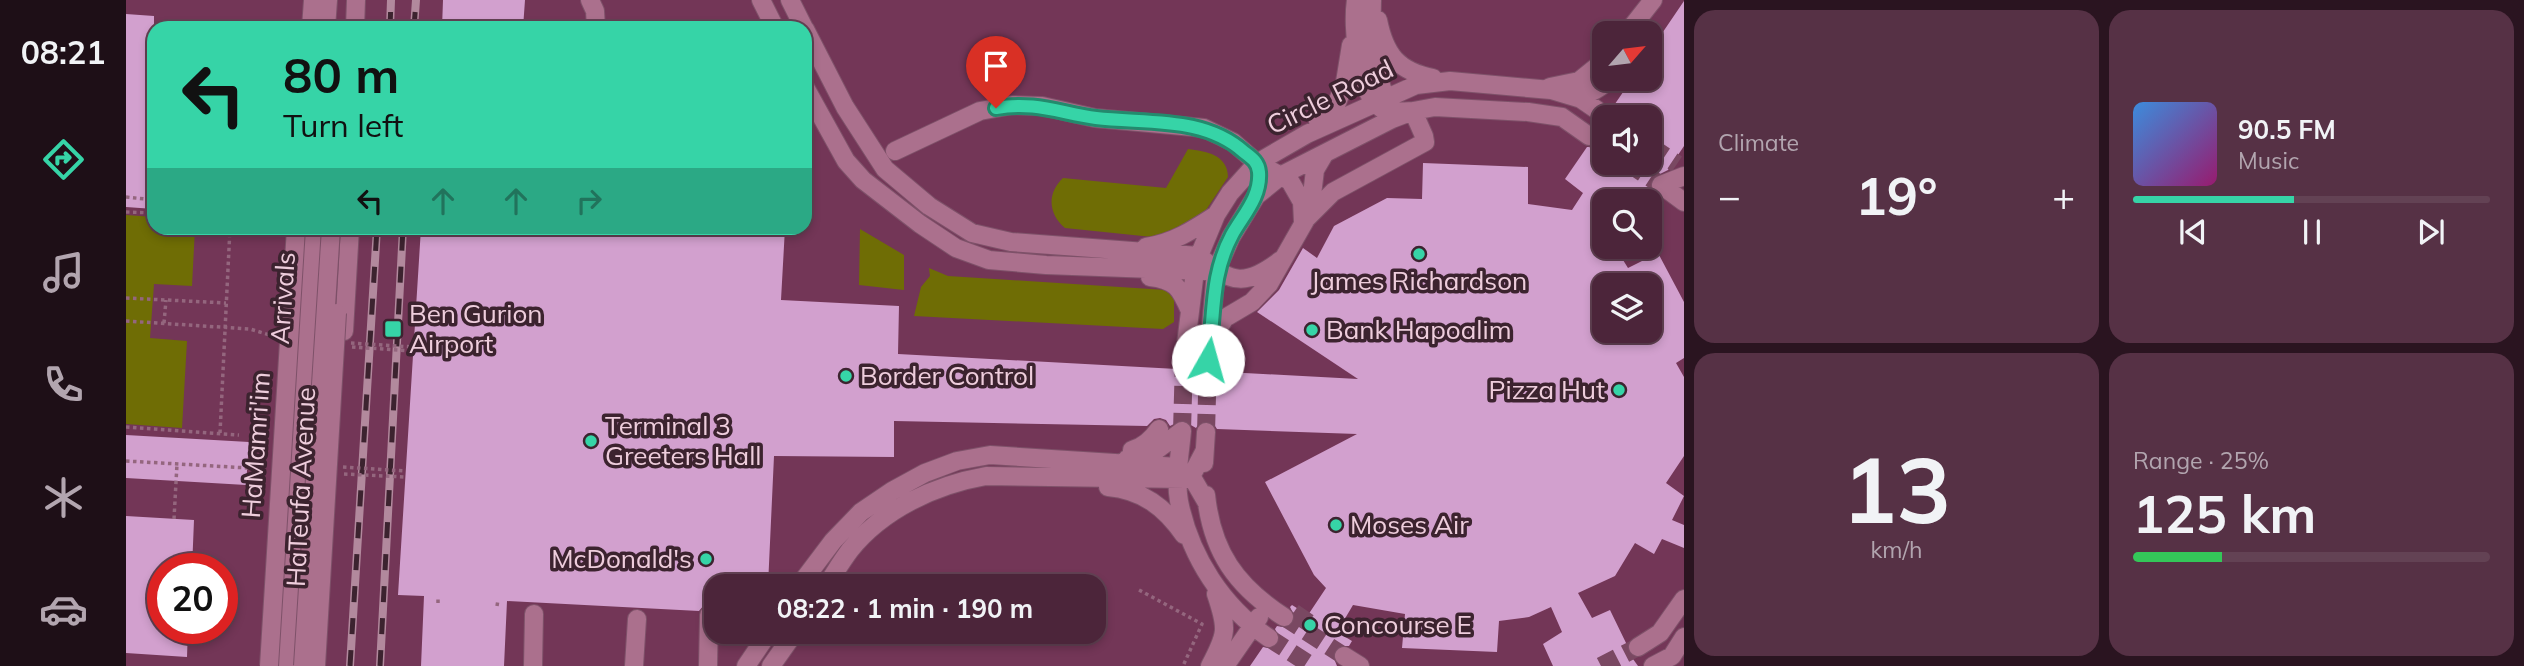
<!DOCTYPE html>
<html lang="en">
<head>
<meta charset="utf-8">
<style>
	body { margin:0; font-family:Mulish,sans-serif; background:#563145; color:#f1f3f6; height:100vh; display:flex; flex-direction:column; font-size:26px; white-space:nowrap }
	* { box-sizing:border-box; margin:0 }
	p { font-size:23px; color:#b2a5af }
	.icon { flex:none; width:38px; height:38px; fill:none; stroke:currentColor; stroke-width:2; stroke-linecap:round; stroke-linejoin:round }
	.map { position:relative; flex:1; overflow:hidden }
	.details { display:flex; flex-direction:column; gap:10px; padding:10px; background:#2a1420; width:840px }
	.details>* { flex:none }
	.guide { position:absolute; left:21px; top:21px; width:665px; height:214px; border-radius:21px; box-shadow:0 4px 10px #0003,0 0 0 2px #634254; background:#36d4a7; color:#111; overflow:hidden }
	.needle { width:46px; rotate:62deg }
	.controls { position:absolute; left:1466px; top:21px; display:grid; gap:14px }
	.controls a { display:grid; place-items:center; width:70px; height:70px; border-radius:14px; background:#4c253a; box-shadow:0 4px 10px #0003,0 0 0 2px #634254; font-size:35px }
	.speed { position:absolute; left:21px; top:553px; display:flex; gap:14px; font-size:35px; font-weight:700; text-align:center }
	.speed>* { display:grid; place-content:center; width:91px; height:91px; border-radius:50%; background:#4c253a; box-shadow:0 4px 10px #0003,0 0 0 2px #634254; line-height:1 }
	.speed .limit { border:10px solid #d22; background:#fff; color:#111 }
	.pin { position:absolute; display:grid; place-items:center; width:60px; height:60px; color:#fff; margin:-72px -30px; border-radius:50% 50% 50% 0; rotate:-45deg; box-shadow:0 0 7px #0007 }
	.pin .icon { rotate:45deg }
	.me { position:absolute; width:77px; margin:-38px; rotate:7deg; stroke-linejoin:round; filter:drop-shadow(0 0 5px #0008) }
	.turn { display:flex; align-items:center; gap:24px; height:147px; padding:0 21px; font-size:32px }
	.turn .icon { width:91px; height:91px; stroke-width:2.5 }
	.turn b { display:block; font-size:49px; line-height:60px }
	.lanes { display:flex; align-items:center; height:66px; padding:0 21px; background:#0003; justify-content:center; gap:35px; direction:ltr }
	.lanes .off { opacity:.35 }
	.big { font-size:52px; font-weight:700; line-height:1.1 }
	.details .tile { flex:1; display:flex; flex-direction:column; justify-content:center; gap:10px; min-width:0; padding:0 24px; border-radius:21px; background:#563145 }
	.details .dial { align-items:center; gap:0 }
	.dial b { font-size:91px; line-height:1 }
	.song { display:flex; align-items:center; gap:21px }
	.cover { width:84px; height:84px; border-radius:10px; background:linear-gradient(135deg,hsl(210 70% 55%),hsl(320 70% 35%)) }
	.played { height:7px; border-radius:4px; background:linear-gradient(90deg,#36d4a7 45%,#634254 45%) }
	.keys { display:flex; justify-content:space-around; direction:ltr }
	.heat { display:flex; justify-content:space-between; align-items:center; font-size:38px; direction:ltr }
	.charge { height:10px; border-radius:5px; background:linear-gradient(90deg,#34c759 25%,#634254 0) }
	.details .tiles { flex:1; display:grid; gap:10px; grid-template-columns:repeat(2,1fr) }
	.trip { position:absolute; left:578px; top:574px; width:402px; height:70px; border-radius:21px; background:#4c253a; box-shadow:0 4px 10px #0003,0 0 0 2px #634254; font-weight:700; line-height:70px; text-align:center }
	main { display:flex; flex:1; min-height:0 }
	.dock { display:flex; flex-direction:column; width:126px; justify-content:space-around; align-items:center; background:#1e0f17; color:#b2a5af }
	.dock .icon { width:49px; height:49px }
	.dock .active { color:#36d4a7 }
	.dock b { font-size:32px; color:#f1f3f6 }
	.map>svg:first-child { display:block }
	.built { fill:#733657; fill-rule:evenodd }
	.green { fill:#6f6d05 }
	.building { fill:#d2a0ce; fill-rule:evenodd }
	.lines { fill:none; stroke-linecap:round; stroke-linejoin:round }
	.minor-tunnel { stroke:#7a4862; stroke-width:18; stroke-dasharray:18 9; stroke-linecap:butt }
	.minor-casing { stroke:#7e5169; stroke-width:20 }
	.path { stroke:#94667e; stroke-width:3.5; stroke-dasharray:3.5 3.5; stroke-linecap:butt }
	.minor { stroke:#ab708d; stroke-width:18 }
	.rail-casing { stroke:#b2899d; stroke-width:8 }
	.rail { stroke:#3c232f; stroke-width:5; stroke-dasharray:16; stroke-linecap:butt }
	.minor-bridge-casing { stroke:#7e5169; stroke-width:20; stroke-linecap:butt }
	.path-bridge { stroke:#94667e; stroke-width:3.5; stroke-dasharray:3.5 3.5; stroke-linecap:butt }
	.minor-bridge { stroke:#ab708d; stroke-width:18 }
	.route-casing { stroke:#238a6d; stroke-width:18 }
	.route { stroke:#36d4a7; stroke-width:12 }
	.poi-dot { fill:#36d4a7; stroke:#3c232f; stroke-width:2.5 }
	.labels { text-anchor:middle; stroke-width:7; stroke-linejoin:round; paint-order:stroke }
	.street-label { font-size:26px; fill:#eecddc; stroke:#3c232f }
	.poi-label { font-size:26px; fill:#eecddc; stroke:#3c232f; text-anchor:start }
</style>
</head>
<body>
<main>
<nav class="dock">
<b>08:21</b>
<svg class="icon active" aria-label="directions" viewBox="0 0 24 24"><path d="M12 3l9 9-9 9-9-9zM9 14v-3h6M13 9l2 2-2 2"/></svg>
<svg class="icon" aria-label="music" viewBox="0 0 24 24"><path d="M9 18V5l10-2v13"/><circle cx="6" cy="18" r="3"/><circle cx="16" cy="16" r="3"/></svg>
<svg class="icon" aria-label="phone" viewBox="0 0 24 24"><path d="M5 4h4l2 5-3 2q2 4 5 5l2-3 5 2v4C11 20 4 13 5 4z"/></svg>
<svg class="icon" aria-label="climate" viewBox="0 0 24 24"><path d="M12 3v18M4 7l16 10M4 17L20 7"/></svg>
<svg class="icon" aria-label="car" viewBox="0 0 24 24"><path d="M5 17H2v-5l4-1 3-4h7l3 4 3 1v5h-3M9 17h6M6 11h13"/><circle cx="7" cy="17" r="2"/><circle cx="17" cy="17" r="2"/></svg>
</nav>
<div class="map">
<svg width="1558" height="666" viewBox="0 0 1558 666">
	<rect width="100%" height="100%" fill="#66314d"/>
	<!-- built -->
	<path class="built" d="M 0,0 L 1558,0 L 1558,666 L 0,666 ZM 28,28 L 679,28 L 679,228 L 28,228 ZM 1479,33 L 1524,33 L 1524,79 L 1479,79 ZM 1479,117 L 1524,117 L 1524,163 L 1479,163 ZM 1479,201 L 1524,201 L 1524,247 L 1479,247 ZM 1479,285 L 1524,285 L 1524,331 L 1479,331 ZM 37,569 L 96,569 L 96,628 L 37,628 ZM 590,586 L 968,586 L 968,632 L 590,632 Z"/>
	<!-- green -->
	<path class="green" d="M 1062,149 C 1080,151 1102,155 1102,177 L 1076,216 L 1036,238 L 939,228 C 923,215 920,194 937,178 L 1040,188 Z
		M 0,215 L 28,217 L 28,228 L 69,228 L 66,286 L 28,284 L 24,338 L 61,341 L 56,428 L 0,424 Z
		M 734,229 L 778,255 L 778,290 L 733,285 Z
		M 803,268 L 822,276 L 1040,290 L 1048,299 L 1048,322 L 1037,329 L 788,316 L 795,287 L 804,276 Z"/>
	<!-- building -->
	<path class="building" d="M 317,0 L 399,0 L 397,28 L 316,28 Z
		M 1558,1 L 1558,146 L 1542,170 L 1526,178 L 1524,184 L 1527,193 L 1522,201 L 1479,201 L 1479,247 L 1489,247 L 1502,268 L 1532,253 L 1558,302 L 1558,358 L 1550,363 L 1558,377 L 1558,456 L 1540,483 L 1558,496 L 1546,520 L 1558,525 L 1558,548 L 1536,539 L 1528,554 L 1509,543 L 1489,576 L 1452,593 L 1466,618 L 1484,610 L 1501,645 L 1502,652 L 1512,666 L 1427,666 L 1417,644 L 1436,632 L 1425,607 L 1403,617 L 1373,621 L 1371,652 L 1276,648 L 1279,614 L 1227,605 L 1211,632 L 1226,641 L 1223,646 L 1213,646 L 1208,651 L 1207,656 L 1211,666 L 1124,666 L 1137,647 L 1147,649 L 1152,644 L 1154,639 L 1149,629 L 1151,626 L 1162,628 L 1168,623 L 1169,617 L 1164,607 L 1166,605 L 1182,615 L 1200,588 L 1188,575 L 1139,482 L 1231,434 L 1091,429 L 1087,423 L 1080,421 L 1074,422 L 1070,428 L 1056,420 L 1044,426 L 1040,420 L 1034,418 L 1028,419 L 1021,426 L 768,421 L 768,457 L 648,456 L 642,586 L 590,586 L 590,606 L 578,605 L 573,611 L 381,601 L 378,666 L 295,666 L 298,596 L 272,595 L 295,228 L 659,228 L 655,300 L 773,306 L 772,354 L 1051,369 L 1057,371 L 1064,370 L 1232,379 L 1131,312 L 1153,290 L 1177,248 L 1191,258 L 1208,226 L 1261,198 L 1296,199 L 1297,163 L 1402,167 L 1402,204 L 1446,210 L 1457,193 L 1439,179 L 1461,147 L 1467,147 L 1473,142 L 1474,136 L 1472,130 L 1479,120 L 1479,163 L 1524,163 L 1524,117 L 1480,117 L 1506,79 L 1524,79 L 1524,51 ZM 1479,285 L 1524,285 L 1524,331 L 1479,331 Z
		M 0,14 L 28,16 L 28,209 L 0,207 Z
		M 0,435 L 123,442 L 120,485 L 0,478 Z
		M 0,516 L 68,520 L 66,569 L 37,569 L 37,628 L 62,628 L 61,657 L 0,653 Z"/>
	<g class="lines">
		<!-- minor-tunnel -->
		<path class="minor-tunnel" d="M 1463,136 L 1479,147
			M 1524,146 L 1551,164
			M 1502,163 L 1535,185
			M 1056,431 L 1058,360
			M 1080,432 L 1082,360
			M 1158,617 L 1218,656
			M 1170,625 L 1183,606
			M 1143,638 L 1186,666
			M 1475,666 L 1512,647"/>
		<defs>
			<path id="minor" d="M 464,0 L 469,11 L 470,28
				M 635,0 L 649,28
				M 664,0 L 678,28
				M 1246,0 L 1245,52 L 1259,98 L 1257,110
				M 1252,20 C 1259,55 1272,71 1307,78
				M 185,28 L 187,0
				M 200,28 L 202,0
				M 229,28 L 230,0
				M 679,29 L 719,107 L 759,169 L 803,206 L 846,233 L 885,242 L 1073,256 C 1105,285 1121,286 1155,260
				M 1501,33 L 1527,0
				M 679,87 L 720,161 L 737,180 L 794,224 L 830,248 L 863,260 L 920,265 L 1080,271
				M 1424,87 L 1453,81 L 1479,60
				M 1444,95 C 1462,95 1470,92 1484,79
				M 1192,122 L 1209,108 L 1219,82 L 1225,45
				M 769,151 L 854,111 L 886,105 L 916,106 L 969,118 L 1078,128 L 1107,142 L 1131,163 L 1164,181 L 1176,202 L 1177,222
				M 1535,185 L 1558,202
				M 1535,185 L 1558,176
				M 1177,222 L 1207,192 L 1299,142 L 1298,136 L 1287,111 C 1276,111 1264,114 1255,108 C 1231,93 1226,25 1230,0
				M 1020,247 C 1047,243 1067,230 1090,215
				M 1024,277 C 1050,280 1054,288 1064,311
				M 218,331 L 224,228
				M 1087,337 L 1099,318 L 1126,302 L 1143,284 L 1184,212 L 1189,170 L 1199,153
				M 1058,360 L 1069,271 L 1073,256 L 1090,215 L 1104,193 L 1131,163 L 1181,134 L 1290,85 L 1324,81 L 1425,90 L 1455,99 L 1471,110
				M 1082,360 L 1090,271 L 1105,237 L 1130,196 L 1156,175 L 1266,119 L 1287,111 L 1309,107 L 1402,112 L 1436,117 L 1463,136
				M 1056,431 C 1054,454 1049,479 1053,501 C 1064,557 1097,607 1143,638
				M 1006,450 C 1018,447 1026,439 1033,429
				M 1001,459 L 1028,452 L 1056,431
				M 1078,463 L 1080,432
				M 982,487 C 1016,490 1039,507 1058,535
				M 1080,495 C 1086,552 1110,586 1158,617
				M 673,586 L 707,541 L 735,512 L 766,491 L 799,473 L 831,461 L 864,455 L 1052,467 L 1067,479 L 1081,503
				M 700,586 C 708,574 715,562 724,550 C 757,509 809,485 860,476 L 1059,479 L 1068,471 L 1078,452
				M 1512,647 L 1534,633 L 1558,599
				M 1218,656 L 1234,666
				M 161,666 L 188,228
				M 407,666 L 408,614
				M 508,666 L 511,619
				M 582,666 L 583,615
				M 620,666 L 643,632
				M 645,666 L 669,632
				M 1084,666 C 1101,634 1102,629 1090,594
				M 1099,666 L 1133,617
				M 1527,666 L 1546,656 L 1558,637"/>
		</defs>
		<!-- minor casing -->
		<use href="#minor" class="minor-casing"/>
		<!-- path -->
		<path class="path" d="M 0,197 L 28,200
			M 0,212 L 28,213
			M 0,298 L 100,303
			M 0,321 L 124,329 L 147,336
			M 38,323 L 40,300
			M 0,427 L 113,435
			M 94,433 L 104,228
			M 48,519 L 51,464
			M 1013,590 L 1076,624 L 1057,666
			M 312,603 L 312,597
			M 371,606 L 372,600"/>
		<!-- minor -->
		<use href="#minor" class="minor"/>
		<defs>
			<path id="rail" d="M 264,28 L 265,0
				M 288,28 L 290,0
				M 224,666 L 251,228
				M 254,666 L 277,228"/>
		</defs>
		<!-- rail casing -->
		<use href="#rail" class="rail-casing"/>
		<!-- rail -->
		<use href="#rail" class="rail"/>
		<defs>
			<path id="minor-bridge" d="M 143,666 L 170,228
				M 177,666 L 205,228
				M 190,666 L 211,313"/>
		</defs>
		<!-- minor-bridge casing -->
		<use href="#minor-bridge" class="minor-bridge-casing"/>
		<!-- path-bridge -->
		<path class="path-bridge" d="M 225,343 L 287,347
			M 226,347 L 287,351
			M 0,461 L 140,469
			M 217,467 L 279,471
			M 218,474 L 279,477"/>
		<!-- minor-bridge -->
		<use href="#minor-bridge" class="minor-bridge"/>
	</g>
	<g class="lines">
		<defs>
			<path id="route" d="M 870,108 C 908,101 934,113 970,118 C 1021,124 1078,116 1118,152 C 1126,158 1132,162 1133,172 C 1135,197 1117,215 1106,235 C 1084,276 1089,316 1082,360"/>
		</defs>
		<!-- route casing -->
		<use href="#route" class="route-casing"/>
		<!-- route -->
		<use href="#route" class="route"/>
	</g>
	<!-- markers -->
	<g class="poi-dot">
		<circle cx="1293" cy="254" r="7"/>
		<rect x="258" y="320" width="18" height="18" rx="3.5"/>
		<circle cx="1186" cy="330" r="7"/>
		<circle cx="720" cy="376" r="7"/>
		<circle cx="1493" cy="390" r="7"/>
		<circle cx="465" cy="441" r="7"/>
		<circle cx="1210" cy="525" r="7"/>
		<circle cx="580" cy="559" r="7"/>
		<circle cx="1184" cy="625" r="7"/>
	</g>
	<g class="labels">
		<!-- street labels -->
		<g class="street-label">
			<text transform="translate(1204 97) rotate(-26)" y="9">Circle Road</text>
			<text transform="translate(157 298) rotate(-86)" y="9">Arrivals</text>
			<text transform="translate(130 445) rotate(-86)" y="9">HaMamri'im</text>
			<text transform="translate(175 487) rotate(-87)" y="9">HaTeufa Avenue</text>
		</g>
		<!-- poi labels -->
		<g class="poi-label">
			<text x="1293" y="290" text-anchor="middle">James Richardson</text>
			<text x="283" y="323">Ben Gurion<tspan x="283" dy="30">Airport</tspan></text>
			<text x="1200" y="339">Bank Hapoalim</text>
			<text x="734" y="385">Border Control</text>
			<text x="1479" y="399" text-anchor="end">Pizza Hut</text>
			<text x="479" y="435">Terminal 3<tspan x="479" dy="30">Greeters Hall</tspan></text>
			<text x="1224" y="534">Moses Air</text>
			<text x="566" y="568" text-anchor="end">McDonald's</text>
			<text x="1198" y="634">Concourse E</text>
		</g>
	</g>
</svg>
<div class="controls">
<a><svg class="needle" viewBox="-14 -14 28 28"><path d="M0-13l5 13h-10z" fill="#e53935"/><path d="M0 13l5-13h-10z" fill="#b2a5af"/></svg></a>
<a><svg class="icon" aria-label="sound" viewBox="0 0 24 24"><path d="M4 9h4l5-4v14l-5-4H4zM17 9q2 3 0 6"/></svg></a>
<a><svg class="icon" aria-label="search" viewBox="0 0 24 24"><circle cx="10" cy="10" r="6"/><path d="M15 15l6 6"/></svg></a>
<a><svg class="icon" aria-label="layers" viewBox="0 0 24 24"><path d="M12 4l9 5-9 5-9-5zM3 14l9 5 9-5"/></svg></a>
</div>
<div class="speed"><div class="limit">20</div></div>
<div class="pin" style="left:870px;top:108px;background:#d93025"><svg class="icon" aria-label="arrive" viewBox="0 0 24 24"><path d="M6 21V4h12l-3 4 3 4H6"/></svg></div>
<svg class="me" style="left:1082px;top:360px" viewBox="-20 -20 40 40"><circle r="19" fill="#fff"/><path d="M0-13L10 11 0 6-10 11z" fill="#36d4a7"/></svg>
<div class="trip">08:22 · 1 min · 190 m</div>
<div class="guide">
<div class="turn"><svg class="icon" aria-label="left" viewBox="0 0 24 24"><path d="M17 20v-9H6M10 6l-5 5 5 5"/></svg><div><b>80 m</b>Turn left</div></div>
<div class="lanes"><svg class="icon" aria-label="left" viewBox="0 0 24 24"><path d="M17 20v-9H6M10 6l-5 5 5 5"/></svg><svg class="icon off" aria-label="ahead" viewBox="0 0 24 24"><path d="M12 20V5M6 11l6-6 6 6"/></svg><svg class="icon off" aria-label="ahead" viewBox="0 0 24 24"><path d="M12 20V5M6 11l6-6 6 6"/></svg><svg class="icon off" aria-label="right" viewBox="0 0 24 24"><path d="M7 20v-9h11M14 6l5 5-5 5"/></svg></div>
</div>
</div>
<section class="details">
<div class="tiles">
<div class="tile"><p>Climate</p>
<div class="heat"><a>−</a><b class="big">19°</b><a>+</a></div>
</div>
<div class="tile">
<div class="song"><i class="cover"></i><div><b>90.5 FM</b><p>Music</p></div></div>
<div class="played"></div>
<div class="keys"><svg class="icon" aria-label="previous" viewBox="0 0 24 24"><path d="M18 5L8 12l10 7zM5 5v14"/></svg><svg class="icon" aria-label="pause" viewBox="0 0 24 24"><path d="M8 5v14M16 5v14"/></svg><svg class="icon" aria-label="next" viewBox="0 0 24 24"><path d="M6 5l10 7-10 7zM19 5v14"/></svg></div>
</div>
<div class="tile dial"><b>13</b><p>km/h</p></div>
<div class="tile"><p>Range · 25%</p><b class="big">125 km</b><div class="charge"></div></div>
</div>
</section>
</main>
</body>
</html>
